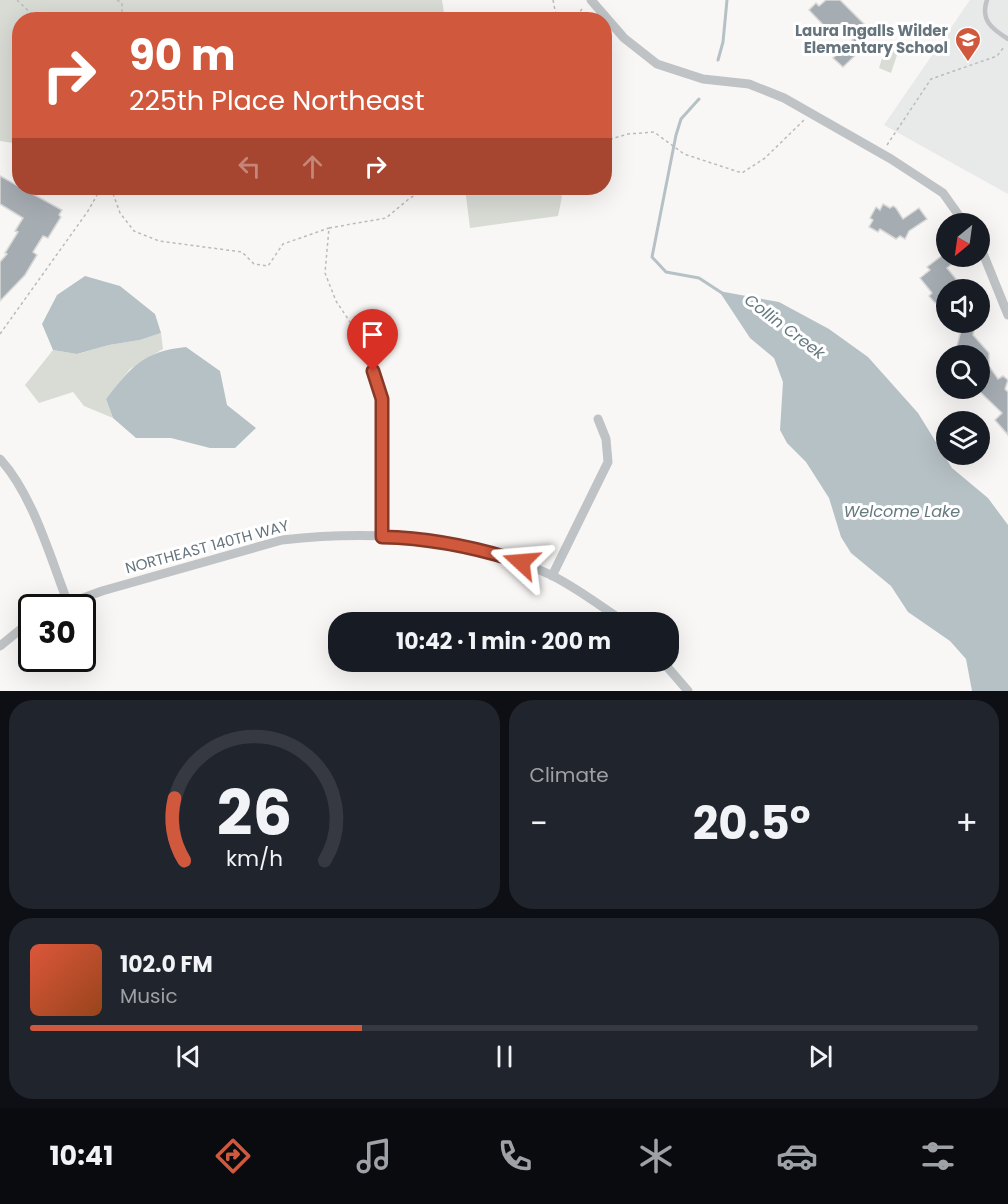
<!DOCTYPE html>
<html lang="en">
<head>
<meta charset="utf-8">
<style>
	body { margin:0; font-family:Poppins,sans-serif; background:#20242c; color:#f1f3f6; height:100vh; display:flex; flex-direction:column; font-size:22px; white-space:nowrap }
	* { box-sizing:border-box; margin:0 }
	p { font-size:20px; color:#9ea1a6 }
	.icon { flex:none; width:33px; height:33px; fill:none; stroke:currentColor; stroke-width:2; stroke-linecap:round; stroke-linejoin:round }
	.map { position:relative; height:691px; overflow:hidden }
	.panel { display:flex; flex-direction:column; gap:9px; padding:9px; background:#0d0f14; flex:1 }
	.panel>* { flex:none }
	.hud { position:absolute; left:12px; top:12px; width:600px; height:183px; border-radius:24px; box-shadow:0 6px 24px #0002; background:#d0583d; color:#fff; overflow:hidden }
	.needle { width:39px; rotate:209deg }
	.tools { position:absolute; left:936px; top:213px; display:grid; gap:12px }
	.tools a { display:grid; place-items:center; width:54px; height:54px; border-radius:50%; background:#171b24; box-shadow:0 6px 24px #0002; font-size:30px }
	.speed { position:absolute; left:18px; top:594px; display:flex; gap:12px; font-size:30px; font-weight:700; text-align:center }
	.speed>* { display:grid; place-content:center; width:78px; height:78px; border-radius:50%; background:#171b24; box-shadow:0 6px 24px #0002; line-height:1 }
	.speed .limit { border:3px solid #111; border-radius:9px; background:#fff; color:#111 }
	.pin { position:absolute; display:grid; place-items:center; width:51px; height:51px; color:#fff; margin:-62px -26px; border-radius:50% 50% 50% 0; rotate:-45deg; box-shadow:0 0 6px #0007 }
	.pin .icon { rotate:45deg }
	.me { position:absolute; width:66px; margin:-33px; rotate:289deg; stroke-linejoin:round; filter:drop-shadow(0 0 4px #0008) }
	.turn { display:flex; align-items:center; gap:21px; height:126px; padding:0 18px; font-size:27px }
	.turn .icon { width:78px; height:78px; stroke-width:2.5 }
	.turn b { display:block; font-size:42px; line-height:51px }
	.lanes { display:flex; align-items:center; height:57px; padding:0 18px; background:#0003; justify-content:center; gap:30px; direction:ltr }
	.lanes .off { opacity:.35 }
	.big { font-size:45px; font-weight:700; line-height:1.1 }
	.panel .tile { flex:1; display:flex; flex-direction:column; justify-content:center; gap:9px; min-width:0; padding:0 21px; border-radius:24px; background:#20242c }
	.panel .dial { align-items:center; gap:0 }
	.dial svg { height:156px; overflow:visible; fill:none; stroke:#363941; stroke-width:7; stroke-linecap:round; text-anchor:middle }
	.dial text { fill:#f1f3f6; stroke:none }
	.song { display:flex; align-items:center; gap:18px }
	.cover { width:72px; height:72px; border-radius:9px; background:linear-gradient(135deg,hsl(10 70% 55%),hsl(20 70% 35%)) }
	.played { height:6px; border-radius:3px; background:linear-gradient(90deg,#d0583d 35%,#363941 35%) }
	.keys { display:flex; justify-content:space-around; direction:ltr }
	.heat { display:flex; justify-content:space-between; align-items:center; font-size:33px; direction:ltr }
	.panel .tiles { flex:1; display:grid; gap:9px; grid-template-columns:1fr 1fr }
	.tile:last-child { grid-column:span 2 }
	.trip { position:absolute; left:328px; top:612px; width:351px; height:60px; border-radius:24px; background:#171b24; box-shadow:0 6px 24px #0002; font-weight:700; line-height:60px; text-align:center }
	.menu { display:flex; height:96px; justify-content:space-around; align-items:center; background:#090b0e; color:#9ea1a6 }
	.menu .icon { width:42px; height:42px }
	.menu .selected { color:#d0583d }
	.menu b { font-size:27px; color:#f1f3f6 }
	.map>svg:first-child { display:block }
	.built { fill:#e8e9e9 }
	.green { fill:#d8dcd5 }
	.water { fill:#b6c1c5 }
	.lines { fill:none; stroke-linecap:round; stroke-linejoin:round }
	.stream { stroke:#b6c1c5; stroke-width:3 }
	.building { fill:#a5acb2; stroke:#d9d9d8; stroke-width:1.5 }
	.path { stroke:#b9bcbe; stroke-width:1.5; stroke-dasharray:3 3; stroke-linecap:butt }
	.service { stroke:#bfc3c6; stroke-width:4.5 }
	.minor { stroke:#bfc3c6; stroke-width:9 }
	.route-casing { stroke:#873928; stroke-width:15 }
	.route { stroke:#d0583d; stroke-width:10 }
	.labels { text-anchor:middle; stroke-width:6; stroke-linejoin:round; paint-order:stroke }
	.poi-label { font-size:15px; font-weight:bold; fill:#66747d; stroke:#fff; text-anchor:end }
	.street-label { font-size:15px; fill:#66747d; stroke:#fff }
	.water-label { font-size:16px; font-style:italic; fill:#66797f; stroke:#fff }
</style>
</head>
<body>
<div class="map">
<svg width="1008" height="691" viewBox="0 0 1008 691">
	<rect width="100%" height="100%" fill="#f8f7f5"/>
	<!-- built -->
	<path class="built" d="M 970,0 L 1008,0 L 1008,194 L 884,125 Z"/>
	<!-- green -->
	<path class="green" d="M 0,0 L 442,0 L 445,19 L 20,20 L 19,144 L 0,141 Z
		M 887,42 L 900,46 L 891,73 L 879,68 Z
		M 465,188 L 559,188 L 562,197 L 558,216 L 470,228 Z
		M 161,333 L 163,349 L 130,369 L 106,399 L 113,418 L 84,406 L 73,392 L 39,403 L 25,385 L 53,350 L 78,354 L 109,345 L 140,340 Z"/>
	<!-- water -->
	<path class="water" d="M 85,276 L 120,286 L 155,314 L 161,333 L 140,340 L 109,345 L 77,354 L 53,350 L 42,324 L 57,295 Z
		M 719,291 L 779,302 L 829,329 L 868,357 L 918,413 L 952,468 L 988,498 L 1008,525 L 1008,691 L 972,691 L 966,659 L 950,641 L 908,612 L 891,586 L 851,553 L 841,537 L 829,498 L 806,462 L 787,443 L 780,430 L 783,382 L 774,358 L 750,338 Z
		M 186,347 L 220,371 L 227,405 L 256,428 L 235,448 L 210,448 L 171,438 L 136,438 L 113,418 L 106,399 C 131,367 144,351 186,347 Z"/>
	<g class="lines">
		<!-- stream -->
		<path class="stream" d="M 718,60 L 723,42 L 727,0
			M 699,99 L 681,119 L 676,135 L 652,257 L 666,272 L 699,278 L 722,293"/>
	</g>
	<!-- building -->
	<path class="building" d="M 826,0 L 840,0 L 873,33 L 862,43 L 865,46 L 843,67 L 833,58 L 853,40 L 839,25 L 830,32 L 809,10 L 816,3 L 819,6 Z
		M 0,176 L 62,210 L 59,215 L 61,217 L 48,238 L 43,236 L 33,252 L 37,255 L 25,275 L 0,301 L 0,262 L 7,254 L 5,253 L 18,232 L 15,231 L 23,218 L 0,204 Z
		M 883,204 L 890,208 L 893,206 L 896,208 L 903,219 L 919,208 L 927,219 L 909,231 L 905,239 L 900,236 L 896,239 L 880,229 L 878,232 L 869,227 L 873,220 L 870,218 L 876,207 L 880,210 Z
		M 944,254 L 952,264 L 947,268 L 960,284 L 953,290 L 946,290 L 946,312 L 938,301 L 935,303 L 929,296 L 932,293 L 920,278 L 930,270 L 927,267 Z
		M 963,322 L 976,322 L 973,335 L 989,353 L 989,366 L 998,379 L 1003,376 L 1008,380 L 1005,389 L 1008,392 L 1008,435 L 995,420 L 1002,413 L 977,389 L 980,388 L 980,356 L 964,356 L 957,346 Z"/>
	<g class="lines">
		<!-- path -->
		<path class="path" d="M 17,0 L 38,20
			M 117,0 L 122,3 L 122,20
			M 553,0 L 557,20
			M 572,20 L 584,7
			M 604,141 L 628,134 L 654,132 L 684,154 L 742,173 L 765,158 L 804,120
			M 887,145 L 931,79 L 997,56 L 1004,47
			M 111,188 L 120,213 L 134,231 L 159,241 L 242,252 L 254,264 L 268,266 L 283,244 L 329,228
			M 0,334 L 88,211 L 101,188
			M 369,361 L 352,325 L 336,301 L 325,273 L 329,228 L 386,218 L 410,198 L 428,188"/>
		<!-- service -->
		<path class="service" d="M 987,0 C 980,20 992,29 1008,39"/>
		<!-- minor -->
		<path class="minor" d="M 591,0 L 624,38 L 657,64 L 703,79 L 749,84 L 784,98 L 891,159 L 943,193 L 965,224
			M 980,246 L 1008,315
			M 373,371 L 382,399 L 382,537
			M 0,459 C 33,495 50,557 68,603
			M 552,576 L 608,462 L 606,439 L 598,419
			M 56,608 L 102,591 L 282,540 C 372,530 468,535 551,575 C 577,588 601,606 624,622
			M 0,646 L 32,620
			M 663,662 L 688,691"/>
	</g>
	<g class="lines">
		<defs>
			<path id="route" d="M 373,371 L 382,399 L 382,537 C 431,538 475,547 521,562"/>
		</defs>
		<!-- route casing -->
		<use href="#route" class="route-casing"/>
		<!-- route -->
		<use href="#route" class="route"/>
	</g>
	<!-- icons -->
	<defs>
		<symbol id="school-pin" viewBox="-11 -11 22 30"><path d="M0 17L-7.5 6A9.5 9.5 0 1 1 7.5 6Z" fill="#d0583d" stroke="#fff"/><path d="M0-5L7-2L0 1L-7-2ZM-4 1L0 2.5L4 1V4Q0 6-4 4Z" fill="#fff"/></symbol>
	</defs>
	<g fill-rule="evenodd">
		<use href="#school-pin" x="953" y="25" width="30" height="40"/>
	</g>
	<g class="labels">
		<!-- poi labels -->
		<g class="poi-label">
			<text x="948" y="36">Laura Ingalls Wilder<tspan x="948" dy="17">Elementary School</tspan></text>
		</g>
		<!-- street labels -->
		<g class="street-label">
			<text transform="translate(207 547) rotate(-15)" y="5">NORTHEAST 140TH WAY</text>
		</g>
		<!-- water labels -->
		<g class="water-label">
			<text transform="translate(785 326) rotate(37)" y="6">Collin Creek</text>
			<text x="902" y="517">Welcome Lake</text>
		</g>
	</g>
</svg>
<div class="tools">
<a><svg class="needle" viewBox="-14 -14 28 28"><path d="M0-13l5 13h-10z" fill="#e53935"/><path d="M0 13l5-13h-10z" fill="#9ea1a6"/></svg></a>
<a><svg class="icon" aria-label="sound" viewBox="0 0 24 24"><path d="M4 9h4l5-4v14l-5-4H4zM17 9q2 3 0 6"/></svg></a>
<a><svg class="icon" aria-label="search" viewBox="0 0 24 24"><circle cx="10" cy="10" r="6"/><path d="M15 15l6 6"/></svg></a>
<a><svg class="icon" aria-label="layers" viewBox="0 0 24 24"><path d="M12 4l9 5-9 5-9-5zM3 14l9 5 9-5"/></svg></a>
</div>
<div class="speed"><div class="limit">30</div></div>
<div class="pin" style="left:373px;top:371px;background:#d93025"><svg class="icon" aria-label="arrive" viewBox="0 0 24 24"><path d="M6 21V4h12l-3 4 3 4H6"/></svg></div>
<svg class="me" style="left:521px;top:562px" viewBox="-20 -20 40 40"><path d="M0-17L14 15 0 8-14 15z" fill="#d0583d" stroke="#fff" stroke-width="4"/></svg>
<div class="trip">10:42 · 1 min · 200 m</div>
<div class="hud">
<div class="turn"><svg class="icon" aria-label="right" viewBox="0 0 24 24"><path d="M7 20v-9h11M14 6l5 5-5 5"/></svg><div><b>90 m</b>225th Place Northeast</div></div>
<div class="lanes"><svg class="icon off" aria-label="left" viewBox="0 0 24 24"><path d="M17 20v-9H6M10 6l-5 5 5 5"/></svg><svg class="icon off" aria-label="ahead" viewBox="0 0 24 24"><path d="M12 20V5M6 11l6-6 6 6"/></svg><svg class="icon" aria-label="right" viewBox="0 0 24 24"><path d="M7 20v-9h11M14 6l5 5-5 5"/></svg></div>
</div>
</div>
<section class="panel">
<div class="tiles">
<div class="tile dial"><svg viewBox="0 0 100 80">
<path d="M14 69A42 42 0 1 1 86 69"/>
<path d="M14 69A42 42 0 0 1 9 37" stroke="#d0583d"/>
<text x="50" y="56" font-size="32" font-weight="700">26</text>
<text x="50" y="72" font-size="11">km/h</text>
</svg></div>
<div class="tile"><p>Climate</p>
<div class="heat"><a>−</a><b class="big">20.5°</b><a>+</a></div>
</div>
<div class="tile">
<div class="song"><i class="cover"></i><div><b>102.0 FM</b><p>Music</p></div></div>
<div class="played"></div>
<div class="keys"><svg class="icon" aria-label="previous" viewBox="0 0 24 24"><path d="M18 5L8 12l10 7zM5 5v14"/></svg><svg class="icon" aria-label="pause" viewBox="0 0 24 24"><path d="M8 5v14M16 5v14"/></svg><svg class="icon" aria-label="next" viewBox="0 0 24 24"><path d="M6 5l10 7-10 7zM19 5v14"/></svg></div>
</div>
</div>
</section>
<nav class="menu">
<b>10:41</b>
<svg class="icon selected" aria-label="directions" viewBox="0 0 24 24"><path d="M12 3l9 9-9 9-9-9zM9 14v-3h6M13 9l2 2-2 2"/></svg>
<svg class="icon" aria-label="music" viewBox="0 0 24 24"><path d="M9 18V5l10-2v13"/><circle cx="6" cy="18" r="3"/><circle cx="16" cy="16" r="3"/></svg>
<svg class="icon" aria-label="phone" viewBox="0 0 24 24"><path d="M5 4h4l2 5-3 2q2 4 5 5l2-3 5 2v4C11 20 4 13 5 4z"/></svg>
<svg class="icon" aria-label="climate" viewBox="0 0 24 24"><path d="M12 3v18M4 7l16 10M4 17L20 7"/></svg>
<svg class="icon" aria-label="car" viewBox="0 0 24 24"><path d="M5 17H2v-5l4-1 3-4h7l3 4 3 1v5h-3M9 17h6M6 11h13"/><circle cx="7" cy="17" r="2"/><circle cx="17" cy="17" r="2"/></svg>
<svg class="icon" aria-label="filters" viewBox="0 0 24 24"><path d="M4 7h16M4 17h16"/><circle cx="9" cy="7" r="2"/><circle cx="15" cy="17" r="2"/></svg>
</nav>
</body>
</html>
